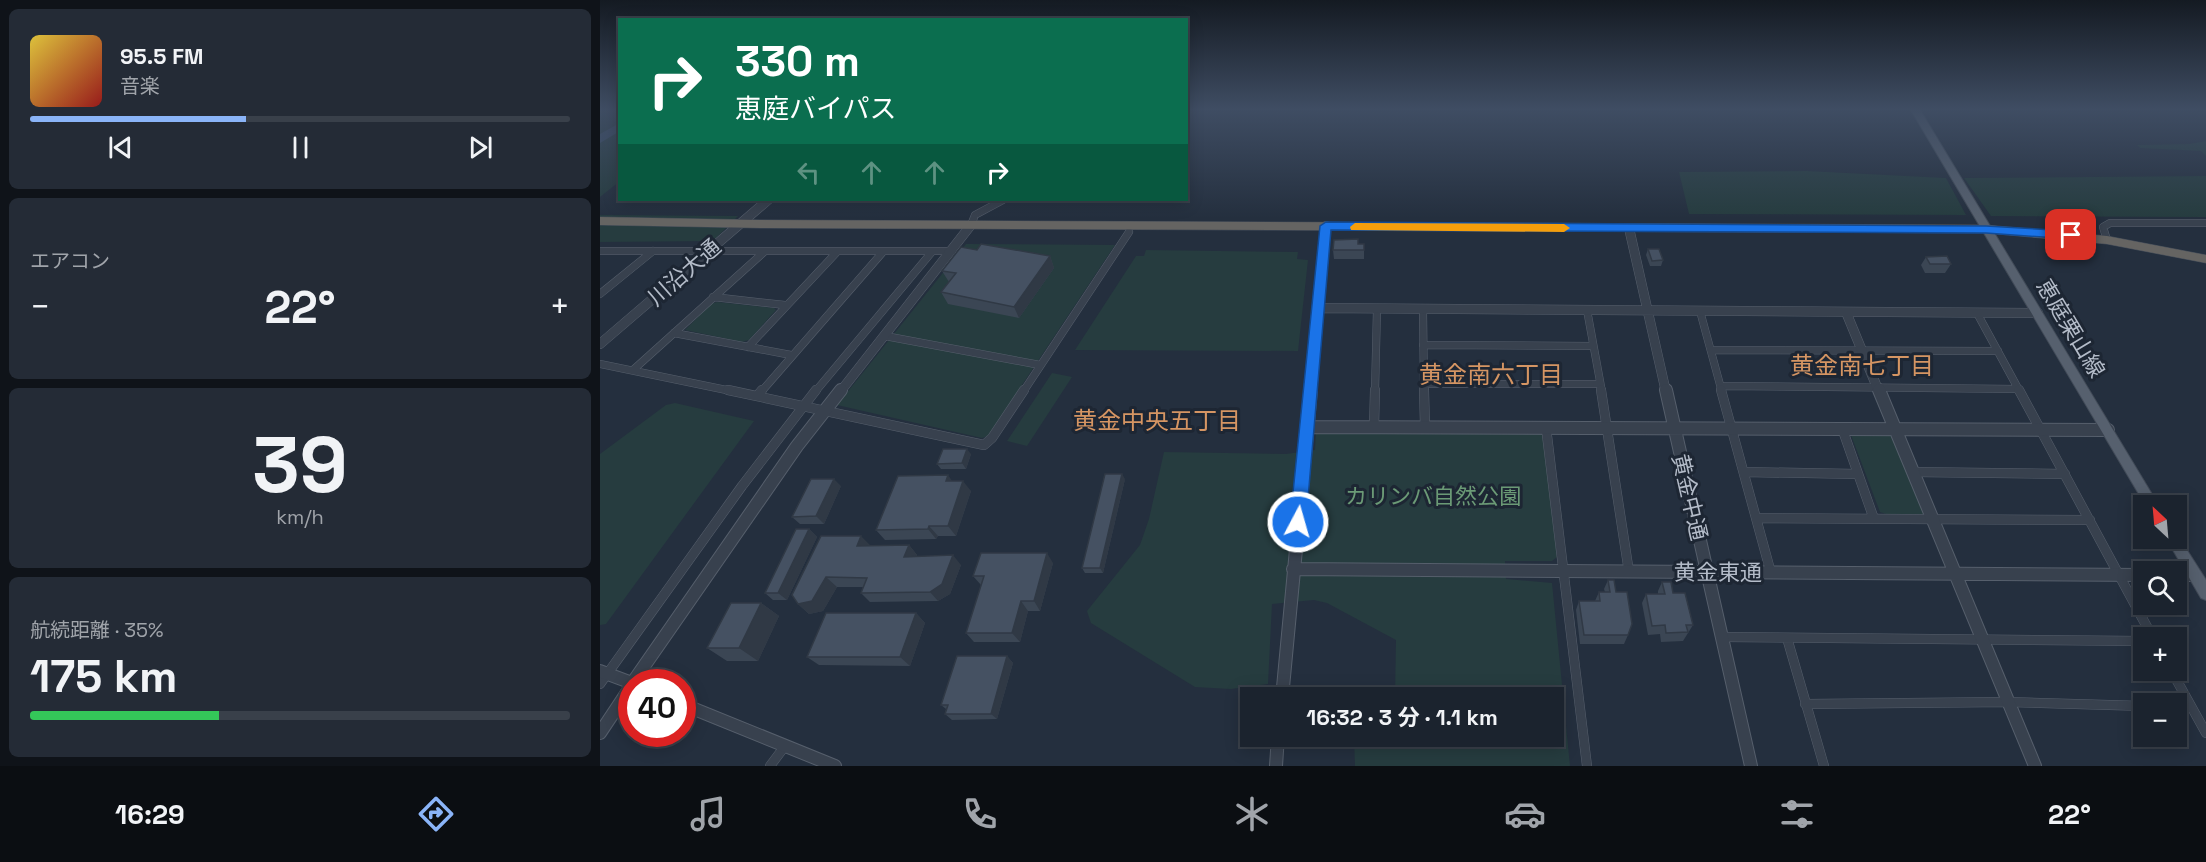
<!DOCTYPE html>
<html lang="ja">
<head>
<meta charset="utf-8">
<style>
	body { margin:0; font-family:"Space Grotesk","Noto Sans JP",sans-serif; background:#242b36; color:#f1f3f6; height:100vh; display:flex; flex-direction:column; font-size:22px; white-space:nowrap }
	* { box-sizing:border-box; margin:0 }
	p { font-size:20px; color:#a0a4aa }
	.icon { flex:none; width:33px; height:33px; fill:none; stroke:currentColor; stroke-width:2; stroke-linecap:round; stroke-linejoin:round }
	.map { position:relative; flex:1; overflow:hidden }
	.panel { display:flex; flex-direction:column; gap:9px; padding:9px; background:#0f1319; width:600px }
	.panel>* { flex:none }
	.top-card { position:absolute; left:18px; top:18px; width:570px; height:183px; border-radius:0px; box-shadow:0 3px 15px #0003,0 0 0 2px #39404a; background:#0b6e4f; color:#fff; overflow:hidden }
	.needle { width:39px; rotate:334deg }
	.buttons { position:absolute; left:1533px; top:495px; display:grid; gap:12px }
	.buttons a { display:grid; place-items:center; width:54px; height:54px; border-radius:0px; background:#1b232e; box-shadow:0 3px 15px #0003,0 0 0 2px #39404a; font-size:30px }
	.speed { position:absolute; left:18px; top:669px; display:flex; gap:12px; font-size:30px; font-weight:700; text-align:center }
	.speed>* { display:grid; place-content:center; width:78px; height:78px; border-radius:50%; background:#1b232e; box-shadow:0 3px 15px #0003,0 0 0 2px #39404a; line-height:1 }
	.speed .limit { border:9px solid #d22; background:#fff; color:#111 }
	.pin { position:absolute; display:grid; place-items:center; width:51px; height:51px; color:#fff; margin:-26px; border-radius:12px; box-shadow:0 3px 9px #0006 }
	.me { position:absolute; width:66px; margin:-33px; rotate:6deg; stroke-linejoin:round; filter:drop-shadow(0 0 4px #0008) }
	.turn { display:flex; align-items:center; gap:21px; height:126px; padding:0 18px; font-size:27px }
	.turn .icon { width:78px; height:78px; stroke-width:2.5 }
	.turn b { display:block; font-size:42px; line-height:51px }
	.lanes { display:flex; align-items:center; height:57px; padding:0 18px; background:#0003; justify-content:center; gap:30px; direction:ltr }
	.lanes .off { opacity:.35 }
	.big { font-size:45px; font-weight:700; line-height:1.1 }
	.panel .card { flex:1; display:flex; flex-direction:column; justify-content:center; gap:9px; min-width:0; padding:0 21px; border-radius:9px; background:#242b36 }
	.panel .dial { align-items:center; gap:0 }
	.dial b { font-size:78px; line-height:1 }
	.song { display:flex; align-items:center; gap:18px }
	.cover { width:72px; height:72px; border-radius:9px; background:linear-gradient(135deg,hsl(50 70% 55%),hsl(0 70% 35%)) }
	.played { height:6px; border-radius:3px; background:linear-gradient(90deg,#8ab4f8 40%,#39404a 40%) }
	.keys { display:flex; justify-content:space-around; direction:ltr }
	.heat { display:flex; justify-content:space-between; align-items:center; font-size:33px; direction:ltr }
	.charge { height:9px; border-radius:4px; background:linear-gradient(90deg,#34c759 35%,#39404a 0) }
	.trip { position:absolute; left:640px; top:687px; width:324px; height:60px; border-radius:0px; background:#1b232e; box-shadow:0 3px 15px #0003,0 0 0 2px #39404a; font-weight:700; line-height:60px; text-align:center }
	.dock { display:flex; height:96px; justify-content:space-around; align-items:center; background:#0b0e12; color:#a0a4aa }
	.dock .icon { width:42px; height:42px }
	.dock .selected { color:#8ab4f8 }
	.dock b { font-size:27px; color:#f1f3f6 }
	main { display:flex; flex:1; min-height:0 }
	.map>svg:first-child { display:block }
	.green { fill:#263c3f }
	.lines { fill:none; stroke-linecap:round; stroke-linejoin:round }
	.river { fill:#394c67; fill-rule:evenodd }
	.minor-far1-casing { stroke:#565f6c; stroke-width:8 }
	.minor-casing { stroke:#565f6c; stroke-width:10 }
	.tertiary-far1-casing { stroke:#565f6c; stroke-width:10 }
	.tertiary-casing { stroke:#565f6c; stroke-width:14 }
	.primary-casing { stroke:#414a57; stroke-width:2 }
	.trunk-casing { stroke:#434c59; stroke-width:1 }
	.minor-far1 { stroke:#38414e; stroke-width:7 }
	.minor { stroke:#38414e; stroke-width:9 }
	.tertiary-far1 { stroke:#38414e; stroke-width:9 }
	.tertiary { stroke:#38414e; stroke-width:12 }
	.primary { fill:#56606e; fill-rule:evenodd }
	.trunk { fill:#656462; fill-rule:evenodd }
	.wall { fill:#3b4654 }
	.shaded-wall { fill:#303945 }
	.building { fill:#455162; stroke:#303945; stroke-width:1.5 }
	.route { fill:#1a73e8; stroke:#114b97; stroke-width:1.5 }
	.slow { fill:#f59e0b }
	.labels { text-anchor:middle; stroke-width:6; stroke-linejoin:round; paint-order:stroke }
	.street-label { font-size:22px; fill:#b4bcc9; stroke:#1d2633 }
	.park-label { font-size:22px; fill:#6b9a76; stroke:#1d2633 }
	.neighbourhood-label { font-size:24px; fill:#d59563; stroke:#1d2633 }
</style>
</head>
<body>
<main>
<section class="panel">
<div class="card">
<div class="song"><i class="cover"></i><div><b>95.5 FM</b><p>音楽</p></div></div>
<div class="played"></div>
<div class="keys"><svg class="icon" aria-label="previous" viewBox="0 0 24 24"><path d="M18 5L8 12l10 7zM5 5v14"/></svg><svg class="icon" aria-label="pause" viewBox="0 0 24 24"><path d="M8 5v14M16 5v14"/></svg><svg class="icon" aria-label="next" viewBox="0 0 24 24"><path d="M6 5l10 7-10 7zM19 5v14"/></svg></div>
</div>
<div class="card"><p>エアコン</p>
<div class="heat"><a>−</a><b class="big">22°</b><a>+</a></div>
</div>
<div class="card dial"><b>39</b><p>km/h</p></div>
<div class="card"><p>航続距離 · 35%</p><b class="big">175 km</b><div class="charge"></div></div>
</section>
<div class="map">
<svg width="1606" height="766" viewBox="0 0 1606 766">
	<rect width="100%" height="100%" fill="#242f3e"/>
	<!-- green -->
	<path class="green" d="M 0,110 L 19,110 L 20,181 L 0,197 Z
		M 1606,141 L 1606,156 L 1601,151 L 1540,148 L 1537,145 L 1589,144 Z
		M 1207,171 L 1346,178 L 1366,215 L 1089,214 L 1079,172 Z
		M 1606,176 L 1606,217 L 1391,216 L 1364,178 Z
		M 0,215 L 138,216 L 113,241 L 0,242 Z
		M 366,244 L 515,245 L 388,436 L 382,438 L 237,405 Z
		M 546,250 L 698,252 L 697,259 L 708,260 L 698,351 L 475,350 L 536,256 L 544,256 Z
		M 117,302 L 174,308 L 176,310 L 149,340 L 142,342 L 85,330 L 111,304 Z
		M 452,373 L 472,377 L 427,446 L 407,441 Z
		M 75,403 L 154,421 L 6,624 L 0,625 L 0,454 L 66,405 Z
		M 716,430 L 943,432 L 957,557 L 952,561 L 905,561 L 906,579 L 952,583 L 970,766 L 755,766 L 754,737 L 954,736 L 954,698 L 795,697 L 796,640 L 727,603 L 714,600 L 672,604 L 668,684 L 631,689 L 595,687 L 491,623 L 487,611 L 540,545 L 549,519 L 564,452 L 686,454 L 715,450 Z
		M 1285,434 L 1293,437 L 1325,512 L 1323,515 L 1286,514 L 1280,512 L 1251,435 Z"/>
	<g class="lines">
		<!-- river -->
		<path class="river" d="M 20,123 L 20,131 L 0,143 L 0,134 Z"/>
		<defs>
			<path id="minor-far1" d="M 371,225 L 375,215 L 403,200
				M 1507,240 L 1503,227 L 1510,223 L 1606,223
				M 0,251 L 352,251
				M 0,294 L 53,251
				M 113,297 L 185,305
				M 823,309 L 824,392
				M 987,310 L 1002,392
				M 1100,311 L 1122,392
				M 1377,313 L 1420,392
				M 74,333 L 191,355
				M 285,336 L 440,365
				M 823,345 L 993,346
				M 148,347 L 236,253
				M 1111,350 L 1398,351
				M 0,364 L 136,392
				M 33,370 L 164,252
				M 825,384 L 1000,384
				M 1121,386 L 1419,389
				M 161,392 L 282,253
				M 215,392 L 331,253
				M 423,392 L 529,232
				M 775,392 L 777,309"/>
			<path id="minor" d="M 128,390 L 384,445 L 392,438 L 424,390
				M 824,390 L 825,426
				M 1001,390 L 1029,572
				M 1121,390 L 1171,573
				M 1419,390 L 1553,638
				M 157,396 L 162,390
				M 774,427 L 775,390
				M 946,427 L 987,766
				M 1242,428 L 1274,519
				M 1144,472 L 1258,474
				M 1312,472 L 1465,474
				M 1156,518 L 1490,520
				M 1122,637 L 1544,641
				M 1187,638 L 1224,766
				M 1571,670 L 1606,733
				M 0,684 L 142,486 L 216,390
				M 1205,704 L 1408,702 L 1544,706
				M 1576,707 L 1591,707
				M 170,766 L 185,746"/>
			<path id="tertiary-far1" d="M 1029,228 L 1066,392
				M 718,308 L 1438,313
				M 1246,312 L 1279,392
				M 0,344 L 168,200
				M 240,392 L 371,225
				M 711,392 L 726,226"/>
			<path id="tertiary" d="M 1066,390 L 1151,766
				M 1279,390 L 1435,766
				M 708,427 L 1508,430
				M 693,569 L 1544,575
				M 1576,575 L 1595,575
				M 0,671 L 32,683
				M 33,682 L 197,446 L 241,390
				M 682,698 L 711,390
				M 82,704 L 235,766
				M 0,733 L 32,685
				M 676,766 L 678,736"/>
			<path id="primary" d="M 1311,110 L 1320,110 L 1559,506 L 1546,506 Z
				M 1576,533 L 1606,580 L 1606,600 L 1601,598 L 1566,538 L 1576,538 Z"/>
			<path id="trunk" d="M 0,217 L 160,220 L 1386,225 L 1507,236 L 1606,255 L 1606,263 L 1507,244 L 1386,233 L 160,228 L 0,225 Z"/>
		</defs>
		<!-- minor-far1 casing -->
		<use href="#minor-far1" class="minor-far1-casing"/>
		<!-- minor casing -->
		<use href="#minor" class="minor-casing"/>
		<!-- tertiary-far1 casing -->
		<use href="#tertiary-far1" class="tertiary-far1-casing"/>
		<!-- tertiary casing -->
		<use href="#tertiary" class="tertiary-casing"/>
		<!-- primary casing -->
		<use href="#primary" class="primary-casing"/>
		<!-- trunk casing -->
		<use href="#trunk" class="trunk-casing"/>
		<!-- minor-far1 -->
		<use href="#minor-far1" class="minor-far1"/>
		<!-- minor -->
		<use href="#minor" class="minor"/>
		<!-- tertiary-far1 -->
		<use href="#tertiary-far1" class="tertiary-far1"/>
		<!-- tertiary -->
		<use href="#tertiary" class="tertiary"/>
		<!-- primary -->
		<use href="#primary" class="primary"/>
		<!-- trunk -->
		<use href="#trunk" class="trunk"/>
	</g>
	<!-- wall -->
	<path class="wall" d="M 758,244 L 764,244 L 764,259 L 734,259 L 733,250 Z
		M 1048,249 L 1063,260 L 1061,266 L 1050,266 L 1046,255 Z
		M 377,250 L 450,256 L 454,268 L 419,318 L 348,304 L 341,292 L 349,282 L 342,271 Z
		M 1326,257 L 1351,264 L 1345,273 L 1325,273 L 1321,265 Z
		M 371,454 L 366,469 L 341,469 L 337,464 Z
		M 525,479 L 503,573 L 485,573 L 482,568 Z
		M 352,481 L 371,491 L 356,536 L 338,536 L 336,539 L 285,540 L 276,530 Z
		M 241,486 L 224,524 L 200,524 L 192,517 Z
		M 209,529 L 217,537 L 187,600 L 173,600 L 165,593 Z
		M 309,545 L 317,555 L 317,556 L 361,565 L 350,594 L 338,601 L 270,602 L 261,593 L 263,587 L 237,587 L 223,611 L 209,614 L 198,604 L 192,595 L 270,546 Z
		M 453,563 L 440,611 L 428,611 L 420,642 L 374,642 L 366,633 L 381,585 L 373,576 Z
		M 1008,580 L 1016,592 L 1028,635 L 1024,644 L 980,644 L 976,610 L 979,601 L 995,601 L 999,592 L 1005,592 L 1004,589 Z
		M 1062,582 L 1073,593 L 1093,625 L 1083,641 L 1061,642 L 1060,634 L 1048,635 L 1042,603 L 1046,594 L 1058,594 L 1058,591 Z
		M 161,603 L 179,616 L 158,661 L 127,661 L 107,648 Z
		M 316,613 L 325,623 L 310,666 L 219,665 L 207,657 Z
		M 407,656 L 413,663 L 397,719 L 352,720 L 345,714 L 346,709 L 341,705 Z"/>
	<!-- shaded-wall -->
	<path class="shaded-wall" d="M 450,256 L 454,268 L 419,318 L 414,307 Z
		M 367,449 L 371,454 L 366,469 L 362,463 Z
		M 522,474 L 525,479 L 503,573 L 500,568 Z
		M 348,475 L 355,485 L 346,481 Z
		M 234,479 L 241,486 L 224,524 L 216,516 Z
		M 363,481 L 371,491 L 356,536 L 348,526 Z
		M 329,526 L 338,536 L 336,539 L 328,529 Z
		M 209,529 L 217,537 L 187,600 L 178,593 Z
		M 261,536 L 271,546 L 257,546 Z
		M 309,545 L 317,555 L 313,566 L 304,557 Z
		M 447,553 L 453,563 L 440,611 L 434,601 Z
		M 353,555 L 361,565 L 350,594 L 338,601 L 330,592 Z
		M 226,577 L 237,587 L 223,611 L 209,614 L 198,604 Z
		M 421,601 L 428,611 L 420,642 L 412,633 Z
		M 161,603 L 179,616 L 158,661 L 139,648 Z
		M 316,613 L 325,623 L 310,666 L 300,657 Z
		M 407,656 L 413,663 L 397,719 L 391,714 Z"/>
	<!-- building -->
	<path class="building" d="M 758,239 L 758,244 L 764,244 L 764,250 L 733,250 L 734,240 Z
		M 381,244 L 450,256 L 414,307 L 341,292 L 356,273 L 342,271 L 361,247 L 377,250 Z
		M 1048,249 L 1059,249 L 1063,260 L 1052,261 Z
		M 1347,256 L 1351,264 L 1330,264 L 1326,257 Z
		M 343,449 L 367,449 L 362,463 L 337,464 Z
		M 505,474 L 522,474 L 500,568 L 482,568 Z
		M 348,475 L 346,481 L 363,481 L 348,526 L 329,526 L 328,529 L 276,530 L 298,476 Z
		M 211,479 L 234,479 L 216,516 L 192,517 Z
		M 196,529 L 209,529 L 178,593 L 165,593 Z
		M 221,536 L 261,536 L 257,546 L 309,545 L 304,557 L 353,555 L 342,584 L 330,592 L 261,593 L 267,578 L 226,577 L 212,601 L 198,604 L 192,595 Z
		M 381,553 L 447,553 L 434,601 L 421,601 L 412,633 L 366,633 L 384,576 L 373,576 Z
		M 1008,580 L 1014,580 L 1016,592 L 1027,592 L 1032,624 L 1028,635 L 984,635 L 979,601 L 1000,601 L 999,592 L 1010,592 Z
		M 1062,582 L 1071,582 L 1073,593 L 1085,593 L 1093,625 L 1086,625 L 1088,632 L 1066,633 L 1065,625 L 1052,626 L 1046,594 L 1065,594 Z
		M 131,603 L 161,603 L 139,648 L 107,648 Z
		M 226,613 L 316,613 L 300,657 L 207,657 Z
		M 357,656 L 407,656 L 391,714 L 345,714 L 348,705 L 341,705 Z"/>
	<!-- sky -->
	<linearGradient id="sky" x2="0" y2="1"><stop stop-color="#141a22"/><stop offset="0.5" stop-color="#3f4d63"/><stop offset="1" stop-color="#3f4d63" stop-opacity="0"/></linearGradient>
	<rect width="1606" height="218" fill="url(#sky)"/>
	<!-- route -->
	<path class="route" d="M 726,222 L 1386,226 L 1471,231 L 1477,235 L 1471,239 L 1386,233 L 731,230 L 706,522 L 698,528 L 690,522 L 720,226 Z"/>
	<!-- slow -->
	<path class="slow" d="M 755,223 L 964,224 L 970,228 L 964,232 L 751,230 L 750,227 Z"/>
	<g class="labels">
		<!-- street labels -->
		<g class="street-label">
			<text transform="translate(84 272) rotate(-41)" y="8">川沿大通</text>
			<text transform="translate(1471 328) rotate(59)" y="8">恵庭栗山線</text>
			<text transform="translate(1090 497) rotate(77)" y="8">黄金中通</text>
			<text x="1118" y="580">黄金東通</text>
		</g>
		<!-- park labels -->
		<g class="park-label">
			<text x="833" y="504">カリンバ自然公園</text>
		</g>
		<!-- neighbourhood labels -->
		<g class="neighbourhood-label">
			<text x="1262" y="374">黄金南七丁目</text>
			<text x="891" y="383">黄金南六丁目</text>
			<text x="557" y="429">黄金中央五丁目</text>
		</g>
	</g>
</svg>
<div class="buttons">
<a><svg class="needle" viewBox="-14 -14 28 28"><path d="M0-13l5 13h-10z" fill="#e53935"/><path d="M0 13l5-13h-10z" fill="#a0a4aa"/></svg></a>
<a><svg class="icon" aria-label="search" viewBox="0 0 24 24"><circle cx="10" cy="10" r="6"/><path d="M15 15l6 6"/></svg></a>
<a>+</a>
<a>−</a>
</div>
<div class="speed"><div class="limit">40</div></div>
<div class="pin" style="left:1471px;top:235px;background:#d93025"><svg class="icon" aria-label="arrive" viewBox="0 0 24 24"><path d="M6 21V4h12l-3 4 3 4H6"/></svg></div>
<svg class="me" style="left:698px;top:522px" viewBox="-20 -20 40 40"><circle r="17" fill="#1a73e8" stroke="#fff" stroke-width="3"/><path d="M0-11L8 9 0 5-8 9z" fill="#fff"/></svg>
<div class="trip">16:32 · 3 分 · 1.1 km</div>
<div class="top-card">
<div class="turn"><svg class="icon" aria-label="right" viewBox="0 0 24 24"><path d="M7 20v-9h11M14 6l5 5-5 5"/></svg><div><b>330 m</b>恵庭バイパス</div></div>
<div class="lanes"><svg class="icon off" aria-label="left" viewBox="0 0 24 24"><path d="M17 20v-9H6M10 6l-5 5 5 5"/></svg><svg class="icon off" aria-label="ahead" viewBox="0 0 24 24"><path d="M12 20V5M6 11l6-6 6 6"/></svg><svg class="icon off" aria-label="ahead" viewBox="0 0 24 24"><path d="M12 20V5M6 11l6-6 6 6"/></svg><svg class="icon" aria-label="right" viewBox="0 0 24 24"><path d="M7 20v-9h11M14 6l5 5-5 5"/></svg></div>
</div>
</div>
</main>
<nav class="dock">
<b>16:29</b>
<svg class="icon selected" aria-label="directions" viewBox="0 0 24 24"><path d="M12 3l9 9-9 9-9-9zM9 14v-3h6M13 9l2 2-2 2"/></svg>
<svg class="icon" aria-label="music" viewBox="0 0 24 24"><path d="M9 18V5l10-2v13"/><circle cx="6" cy="18" r="3"/><circle cx="16" cy="16" r="3"/></svg>
<svg class="icon" aria-label="phone" viewBox="0 0 24 24"><path d="M5 4h4l2 5-3 2q2 4 5 5l2-3 5 2v4C11 20 4 13 5 4z"/></svg>
<svg class="icon" aria-label="climate" viewBox="0 0 24 24"><path d="M12 3v18M4 7l16 10M4 17L20 7"/></svg>
<svg class="icon" aria-label="car" viewBox="0 0 24 24"><path d="M5 17H2v-5l4-1 3-4h7l3 4 3 1v5h-3M9 17h6M6 11h13"/><circle cx="7" cy="17" r="2"/><circle cx="17" cy="17" r="2"/></svg>
<svg class="icon" aria-label="filters" viewBox="0 0 24 24"><path d="M4 7h16M4 17h16"/><circle cx="9" cy="7" r="2"/><circle cx="15" cy="17" r="2"/></svg>
<b>22°</b>
</nav>
</body>
</html>
